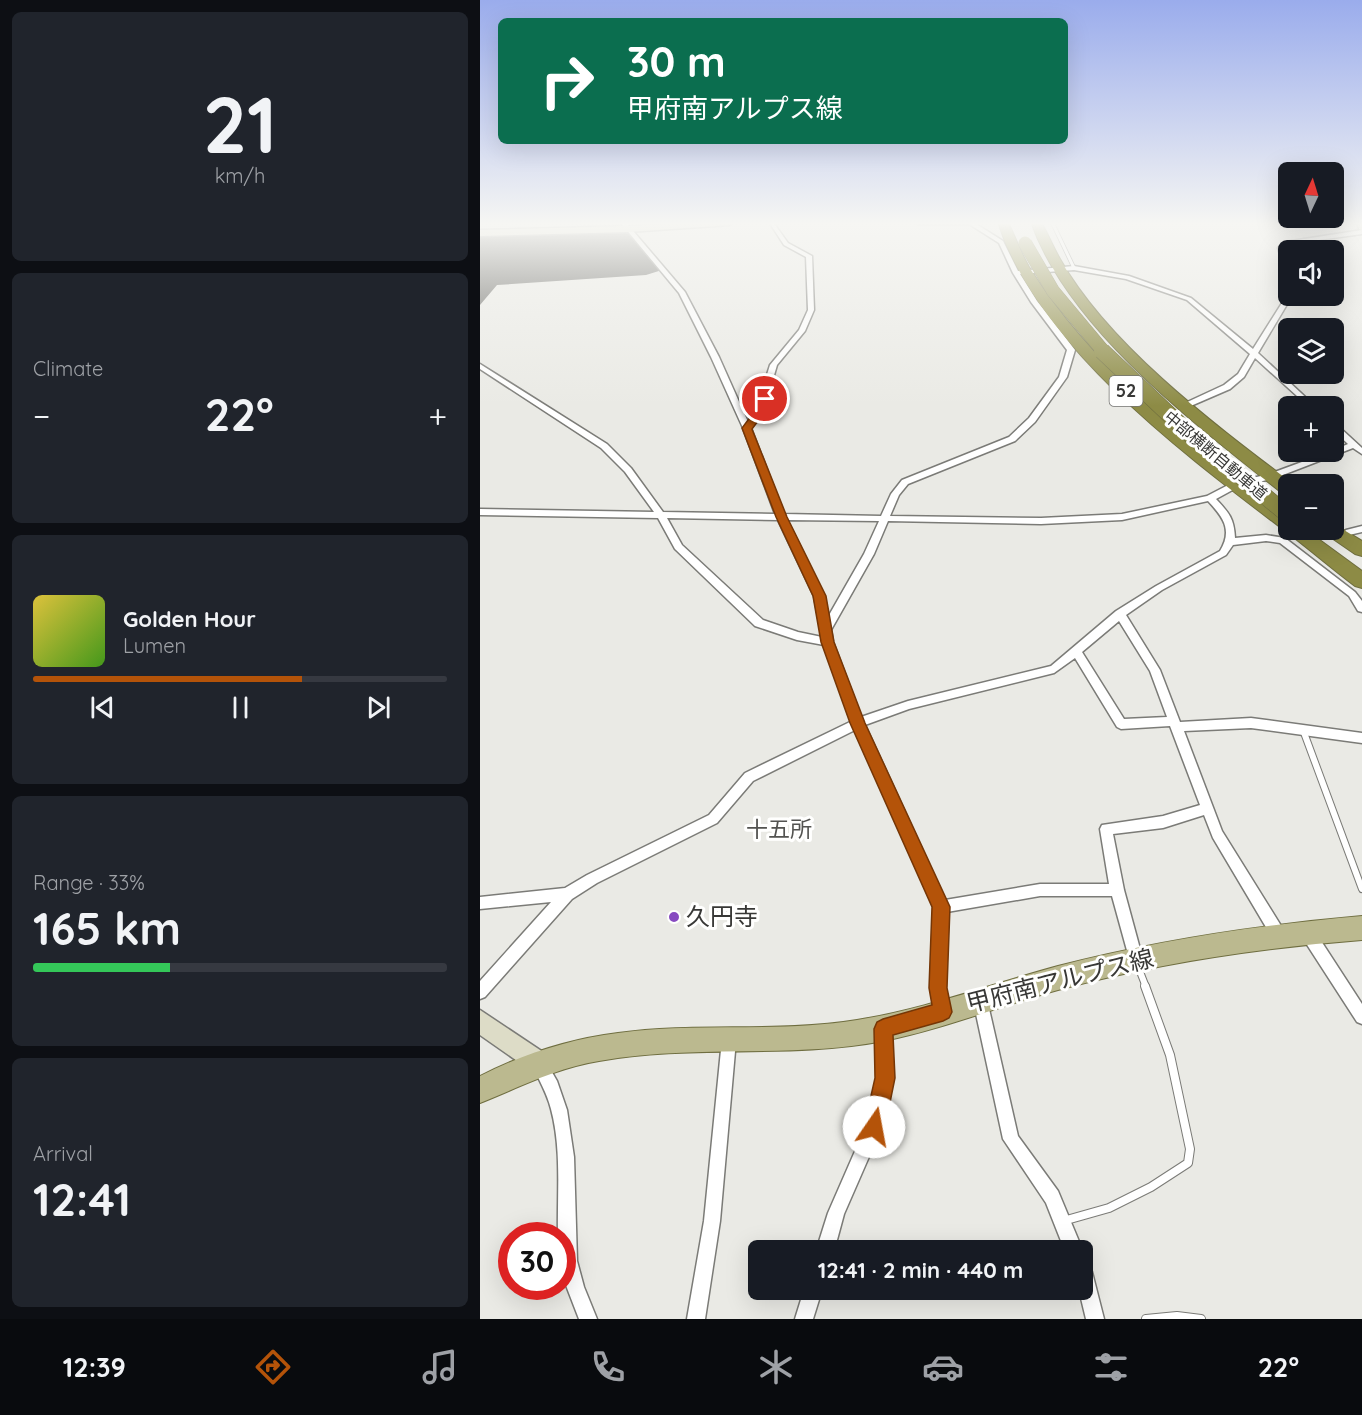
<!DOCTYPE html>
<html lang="en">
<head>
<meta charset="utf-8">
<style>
	body { margin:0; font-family:Quicksand,"Noto Sans JP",sans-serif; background:#20242c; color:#f1f3f6; height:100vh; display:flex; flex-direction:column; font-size:22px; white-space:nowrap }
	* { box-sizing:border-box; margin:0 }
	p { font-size:20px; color:#9ea1a6 }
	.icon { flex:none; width:33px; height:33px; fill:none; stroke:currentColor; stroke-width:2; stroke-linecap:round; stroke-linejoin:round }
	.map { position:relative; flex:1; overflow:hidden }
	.panel { display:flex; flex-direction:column; gap:12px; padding:12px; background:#0d0f14; width:480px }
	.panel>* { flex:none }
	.banner { position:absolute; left:18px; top:18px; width:570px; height:126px; border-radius:9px; box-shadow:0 6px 24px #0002; background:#0b6e4f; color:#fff; overflow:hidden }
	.needle { width:39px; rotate:4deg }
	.controls { position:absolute; left:798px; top:162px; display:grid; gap:12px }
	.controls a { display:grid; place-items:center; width:66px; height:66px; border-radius:9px; background:#171b24; box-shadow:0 6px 24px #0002; font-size:30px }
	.speed { position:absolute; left:18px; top:1222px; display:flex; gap:12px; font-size:30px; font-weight:700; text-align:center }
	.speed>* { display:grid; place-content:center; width:78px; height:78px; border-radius:50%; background:#171b24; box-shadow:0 6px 24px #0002; line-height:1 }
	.speed .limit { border:9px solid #d22; background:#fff; color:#111 }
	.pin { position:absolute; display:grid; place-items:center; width:51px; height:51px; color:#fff; margin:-26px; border:3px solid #fff; border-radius:50%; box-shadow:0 2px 6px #0007 }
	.me { position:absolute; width:66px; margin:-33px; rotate:12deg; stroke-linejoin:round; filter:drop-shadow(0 0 4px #0008) }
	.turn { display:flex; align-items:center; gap:21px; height:126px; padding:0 30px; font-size:27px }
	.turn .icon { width:78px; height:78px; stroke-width:2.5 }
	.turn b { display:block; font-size:42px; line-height:51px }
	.big { font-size:45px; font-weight:700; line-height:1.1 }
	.panel .widget { flex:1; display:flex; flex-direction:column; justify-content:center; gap:9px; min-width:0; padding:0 21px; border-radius:9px; background:#20242c }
	.panel .dial { align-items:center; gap:0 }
	.dial b { font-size:78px; line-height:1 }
	.song { display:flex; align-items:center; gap:18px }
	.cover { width:72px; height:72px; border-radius:9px; background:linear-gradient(135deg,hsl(50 70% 55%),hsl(100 70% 35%)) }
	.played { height:6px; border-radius:3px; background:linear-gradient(90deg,#b45309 65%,#363941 65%) }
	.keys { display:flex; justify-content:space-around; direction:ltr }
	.heat { display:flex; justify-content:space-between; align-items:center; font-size:33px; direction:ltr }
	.charge { height:9px; border-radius:4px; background:linear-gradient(90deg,#34c759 33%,#363941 0) }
	.trip { position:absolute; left:268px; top:1240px; width:345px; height:60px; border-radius:9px; background:#171b24; box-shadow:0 6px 24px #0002; font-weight:700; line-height:60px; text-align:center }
	.tab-bar { display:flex; height:96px; justify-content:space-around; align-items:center; background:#090b0e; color:#9ea1a6 }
	.tab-bar .icon { width:42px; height:42px }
	.tab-bar .current { color:#b45309 }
	.tab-bar b { font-size:27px; color:#f1f3f6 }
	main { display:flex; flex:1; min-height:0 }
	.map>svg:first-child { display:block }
	.building { fill:#5c5c58 }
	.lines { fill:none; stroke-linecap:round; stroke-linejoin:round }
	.lane-far2-casing { stroke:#7b7b77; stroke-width:4.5 }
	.lane-far1-casing { stroke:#7b7b77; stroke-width:8 }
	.lane-casing { stroke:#7b7b77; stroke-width:10 }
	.street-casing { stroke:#7b7b77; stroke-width:3 }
	.secondary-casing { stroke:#7b7b77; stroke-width:3 }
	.primary-casing { stroke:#6f6e40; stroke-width:2 }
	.highway-casing { stroke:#6f6e40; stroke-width:2 }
	.lane-far2 { stroke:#fff; stroke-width:3 }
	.lane-far1 { stroke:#fff; stroke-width:6 }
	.lane { stroke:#fff; stroke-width:8 }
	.street { fill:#fff; fill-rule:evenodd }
	.secondary { fill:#dddcc7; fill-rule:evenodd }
	.primary { fill:#bbb98f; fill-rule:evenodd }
	.highway { fill:#8d8b45; fill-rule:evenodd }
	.highway-bridge-far1-casing { stroke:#6f6e40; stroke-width:14; stroke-linecap:butt }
	.highway-bridge-casing { stroke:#6f6e40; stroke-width:17; stroke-linecap:butt }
	.highway-bridge-far1 { stroke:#8d8b45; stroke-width:13 }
	.highway-bridge { stroke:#8d8b45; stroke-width:16 }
	.route { fill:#b45309; stroke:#753606; stroke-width:1.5 }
	.poi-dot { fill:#874ac0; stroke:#fffffe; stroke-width:2 }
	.labels { text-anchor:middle; stroke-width:6; stroke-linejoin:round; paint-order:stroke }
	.far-street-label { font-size:16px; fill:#383836; stroke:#fffffe }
	.shield { fill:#fffffe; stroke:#747472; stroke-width:1.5 }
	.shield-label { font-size:18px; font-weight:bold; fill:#383836 }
	.quarter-label { font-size:22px; fill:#535350; stroke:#fffffe }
	.near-poi-label { font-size:24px; fill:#383836; stroke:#fffffe; text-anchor:start }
	.near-street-label { font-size:24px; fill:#383836; stroke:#fffffe }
</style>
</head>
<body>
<main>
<section class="panel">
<div class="widget dial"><b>21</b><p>km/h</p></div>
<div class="widget"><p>Climate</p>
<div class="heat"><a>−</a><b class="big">22°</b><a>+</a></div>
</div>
<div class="widget">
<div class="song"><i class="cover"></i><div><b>Golden Hour</b><p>Lumen</p></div></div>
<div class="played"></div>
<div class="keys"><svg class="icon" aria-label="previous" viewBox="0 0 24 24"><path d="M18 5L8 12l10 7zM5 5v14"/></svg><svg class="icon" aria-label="pause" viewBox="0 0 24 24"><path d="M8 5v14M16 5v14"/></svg><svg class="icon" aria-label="next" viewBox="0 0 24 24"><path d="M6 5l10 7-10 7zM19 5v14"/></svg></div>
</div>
<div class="widget"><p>Range · 33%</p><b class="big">165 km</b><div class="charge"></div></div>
<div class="widget"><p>Arrival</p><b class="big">12:41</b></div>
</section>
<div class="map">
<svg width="882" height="1319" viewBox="0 0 882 1319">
	<rect width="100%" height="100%" fill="#eaeae5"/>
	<!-- building -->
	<path class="building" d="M 148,229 L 182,270 L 166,275 L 17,285 L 0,305 L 0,233 Z"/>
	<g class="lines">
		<defs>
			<path id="lane-far2" d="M 572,222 L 594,268"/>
			<path id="lane-far1" d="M 823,730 L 882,889
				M 657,964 L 666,987"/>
			<path id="lane" d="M 583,1221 L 629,1208 L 671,1187 L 708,1163 L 710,1149 L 690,1055 L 665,986
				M 666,1319 L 697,1316 L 721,1319"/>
			<path id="street" d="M 140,222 L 179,222 L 176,224 L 148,225 L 205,292 L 239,357 L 268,422 L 275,413 L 290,365 L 319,330 L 328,310 L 326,257 L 304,245 L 289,222 L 293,222 L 308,243 L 332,256 L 334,310 L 325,331 L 297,365 L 283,413 L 271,428 L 304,514 L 401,516 L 411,494 L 422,480 L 529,437 L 549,418 L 579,377 L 587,350 L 551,302 L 533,273 L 519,243 L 489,224 L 438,224 L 436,222 L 493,222 L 523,241 L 538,271 L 594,266 L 649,276 L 711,298 L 773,349 L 807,295 L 812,296 L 778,353 L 835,406 L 828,406 L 775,358 L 764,377 L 750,389 L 706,408 L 702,406 L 703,404 L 744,385 L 758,374 L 770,354 L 707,300 L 646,279 L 594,270 L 540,274 L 557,301 L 595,350 L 587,377 L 555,422 L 535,441 L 428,484 L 419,495 L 410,516 L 561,518 L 642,514 L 727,496 L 752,483 L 789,474 L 849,452 L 854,452 L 854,450 L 868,444 L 854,431 L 854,425 L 857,425 L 882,448 L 882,454 L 873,448 L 795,478 L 758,487 L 736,499 C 749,513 754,518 755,538 L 786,535 L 805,538 L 875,592 L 882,601 L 882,612 L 878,611 L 869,596 L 800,543 L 786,541 L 753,545 L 746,555 L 682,590 L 646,615 L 680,670 L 700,722 L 771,718 L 882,733 L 882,743 L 771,728 L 704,731 L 742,831 L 803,929 L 805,934 L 803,939 L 798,941 L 793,939 L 733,838 L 724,815 L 683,828 L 633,834 L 644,890 L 663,960 L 661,965 L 656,967 L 651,965 L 632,896 L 560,896 L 467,912 L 465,988 L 470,1012 L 468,1017 L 463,1019 L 458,1017 L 451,988 L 454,907 L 375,730 L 273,781 L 237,823 L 117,883 L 92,899 L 5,997 L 0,999 L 0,981 L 71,902 L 0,909 L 0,897 L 85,888 L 107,875 L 229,815 L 265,773 L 372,721 L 344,645 L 317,640 L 275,626 L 195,549 L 178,518 L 0,515 L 0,509 L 174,512 L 145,472 L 121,448 L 0,369 L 0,364 L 127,444 L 151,468 L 183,512 L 295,514 L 263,428 L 231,357 L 199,293 ZM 728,501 C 743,517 753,530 740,551 L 676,586 L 636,611 L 571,666 L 428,701 L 381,717 L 353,642 L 351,630 L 394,554 L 408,521 L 561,524 L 642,520 ZM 187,518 L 298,520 L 334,596 L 342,637 L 318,632 L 283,620 L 202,545 ZM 307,520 L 399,521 L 384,554 L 348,617 L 344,596 ZM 639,621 L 670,671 L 687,717 L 644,719 L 602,652 ZM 595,658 L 637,727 L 641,729 L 690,726 L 720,805 L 683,816 L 622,825 L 620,829 L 629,884 L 560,884 L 465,900 L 385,725 L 429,709 L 574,673 Z
				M 882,230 L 882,234 L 809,244 L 804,248 L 808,263 L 808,274 L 805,272 L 798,248 L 805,242 Z
				M 882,526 L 882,532 L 869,535 L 864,532 L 866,530 Z
				M 827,925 L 832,927 L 882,1004 L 882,1024 L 877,1022 L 822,937 L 820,932 L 822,927 Z
				M 500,993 L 505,995 L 507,1000 L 538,1136 L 578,1191 L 603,1251 L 585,1251 L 566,1203 L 523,1139 L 493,1000 L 495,995 Z
				M 403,1022 L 408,1024 L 410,1029 L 413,1078 L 402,1127 L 364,1214 L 354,1251 L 336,1251 L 348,1213 L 386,1126 L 397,1078 L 396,1029 L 398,1024 Z
				M 249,1033 L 254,1035 L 256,1040 L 240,1221 L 225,1319 L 207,1319 L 224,1221 L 242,1040 L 244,1035 Z
				M 60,1057 L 65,1060 L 77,1081 L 87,1110 L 94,1157 L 97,1261 L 104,1287 L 117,1319 L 99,1319 L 82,1275 L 82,1236 L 78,1236 C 77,1194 82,1150 71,1109 C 67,1093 59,1080 52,1065 L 55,1060 Z
				M 603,1263 L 609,1266 L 612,1272 L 624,1319 L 606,1319 L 599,1290 L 603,1290 Z
				M 324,1290 L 342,1290 L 333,1319 L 315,1319 Z"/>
			<path id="secondary" d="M 218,222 L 254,222 L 250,225 L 148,232 L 0,236 L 0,230 L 148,226 Z
				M 877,222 L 882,222 L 882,230 L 879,229 Z
				M 0,1010 L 66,1054 L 70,1062 L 66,1070 L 58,1074 L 50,1070 L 0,1035 Z"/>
			<path id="primary" d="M 882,916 L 882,940 C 779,948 678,963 578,990 C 520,1006 463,1029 404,1041 C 310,1059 213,1044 119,1061 C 76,1068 40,1087 0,1103 L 0,1076 C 43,1054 90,1039 138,1033 C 217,1022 298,1033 377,1020 C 446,1009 511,984 578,966 C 678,940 779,925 882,916 Z"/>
			<path id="highway" d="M 518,222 L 528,222 C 535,237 541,253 549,267 C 613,370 713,445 808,516 L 808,530 L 826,530 L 882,571 L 882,588 L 875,586 C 851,568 828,548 804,530 C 704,454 557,345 518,222 Z
				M 551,222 L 561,222 C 568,234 573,247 580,259 C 628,345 735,425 813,484 L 808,484 L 808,494 L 802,493 C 715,424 589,329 551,222 Z
				M 854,524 L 882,541 L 882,556 L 875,554 L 846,534 L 843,530 L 854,530 Z"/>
		</defs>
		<!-- lane-far2 casing -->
		<use href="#lane-far2" class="lane-far2-casing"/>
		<!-- lane-far1 casing -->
		<use href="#lane-far1" class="lane-far1-casing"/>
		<!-- lane casing -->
		<use href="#lane" class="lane-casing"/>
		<!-- street casing -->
		<use href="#street" class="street-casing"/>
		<!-- secondary casing -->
		<use href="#secondary" class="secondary-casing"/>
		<!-- primary casing -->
		<use href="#primary" class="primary-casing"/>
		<!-- highway casing -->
		<use href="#highway" class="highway-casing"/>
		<!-- lane-far2 -->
		<use href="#lane-far2" class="lane-far2"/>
		<!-- lane-far1 -->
		<use href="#lane-far1" class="lane-far1"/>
		<!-- lane -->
		<use href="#lane" class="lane"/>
		<!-- street -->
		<use href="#street" class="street"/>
		<!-- secondary -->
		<use href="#secondary" class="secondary"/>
		<!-- primary -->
		<use href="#primary" class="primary"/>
		<!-- highway -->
		<use href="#highway" class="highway"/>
		<defs>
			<path id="highway-bridge-far1" d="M 545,243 L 573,291 L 624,352"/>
			<path id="highway-bridge" d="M 622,351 L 715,439 L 808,515"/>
		</defs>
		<!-- highway-bridge-far1 casing -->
		<use href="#highway-bridge-far1" class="highway-bridge-far1-casing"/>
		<!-- highway-bridge casing -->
		<use href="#highway-bridge" class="highway-bridge-casing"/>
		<!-- highway-bridge-far1 -->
		<use href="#highway-bridge-far1" class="highway-bridge-far1"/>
		<!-- highway-bridge -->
		<use href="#highway-bridge" class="highway-bridge"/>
	</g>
	<!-- sky -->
	<linearGradient id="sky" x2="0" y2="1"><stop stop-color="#9aacec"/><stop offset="0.55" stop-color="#f6f6f3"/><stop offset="1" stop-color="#f6f6f3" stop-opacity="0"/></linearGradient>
	<rect width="882" height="406" fill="url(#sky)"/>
	<!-- route -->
	<path class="route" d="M 281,397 L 290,399 L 284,413 L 272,429 L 307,517 L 346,596 L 354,642 L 385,723 L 470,907 L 467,988 L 472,1012 L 469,1018 L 463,1021 L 413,1035 L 415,1078 L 405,1127 L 402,1134 L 394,1137 L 387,1134 L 384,1127 L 395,1078 L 394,1029 L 397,1022 L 403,1019 L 452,1005 L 449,988 L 452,907 L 370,723 L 341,642 L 333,596 L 296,517 L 262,428 L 274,412 Z"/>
	<!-- markers -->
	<circle class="poi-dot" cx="194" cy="917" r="6"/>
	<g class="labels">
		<!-- far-street labels -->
		<g class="far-street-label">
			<text transform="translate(736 455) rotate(40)" y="6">中部横断自動車道</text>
		</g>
		<!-- shield labels -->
		<rect class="shield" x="629.5" y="376" width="33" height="30" rx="4.5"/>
		<g class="shield-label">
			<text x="646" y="397">52</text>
		</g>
		<!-- quarter labels -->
		<g class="quarter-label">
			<text x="299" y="837">十五所</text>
		</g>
		<!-- near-poi labels -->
		<g class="near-poi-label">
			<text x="206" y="925">久円寺</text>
		</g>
		<!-- near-street labels -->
		<g class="near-street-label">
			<text transform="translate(580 981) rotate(-14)" y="8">甲府南アルプス線</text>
		</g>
	</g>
</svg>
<div class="controls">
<a><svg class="needle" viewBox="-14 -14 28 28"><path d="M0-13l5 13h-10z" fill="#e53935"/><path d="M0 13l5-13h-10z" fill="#9ea1a6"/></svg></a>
<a><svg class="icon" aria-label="sound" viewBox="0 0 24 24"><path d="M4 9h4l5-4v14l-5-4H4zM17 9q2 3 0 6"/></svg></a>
<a><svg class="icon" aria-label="layers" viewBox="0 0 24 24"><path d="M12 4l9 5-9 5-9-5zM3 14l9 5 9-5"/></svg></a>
<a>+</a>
<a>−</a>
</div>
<div class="speed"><div class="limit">30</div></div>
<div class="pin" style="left:285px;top:399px;background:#d93025"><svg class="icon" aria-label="arrive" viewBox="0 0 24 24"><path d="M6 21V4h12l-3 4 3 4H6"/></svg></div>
<svg class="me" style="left:394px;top:1127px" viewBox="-20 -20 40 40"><circle r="19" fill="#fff"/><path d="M0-13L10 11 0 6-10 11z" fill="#b45309"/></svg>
<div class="trip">12:41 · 2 min · 440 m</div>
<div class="banner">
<div class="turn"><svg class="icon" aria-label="right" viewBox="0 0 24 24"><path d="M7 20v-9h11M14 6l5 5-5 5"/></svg><div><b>30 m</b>甲府南アルプス線</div></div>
</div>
</div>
</main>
<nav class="tab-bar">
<b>12:39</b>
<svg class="icon current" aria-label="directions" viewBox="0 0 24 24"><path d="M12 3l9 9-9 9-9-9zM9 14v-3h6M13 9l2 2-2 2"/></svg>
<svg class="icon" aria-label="music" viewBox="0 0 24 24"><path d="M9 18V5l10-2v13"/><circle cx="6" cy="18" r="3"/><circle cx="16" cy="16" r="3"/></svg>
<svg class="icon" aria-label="phone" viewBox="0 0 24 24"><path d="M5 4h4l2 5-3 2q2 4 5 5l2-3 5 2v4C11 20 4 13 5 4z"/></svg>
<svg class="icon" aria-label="climate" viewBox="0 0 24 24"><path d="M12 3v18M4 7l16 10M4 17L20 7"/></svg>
<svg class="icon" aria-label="car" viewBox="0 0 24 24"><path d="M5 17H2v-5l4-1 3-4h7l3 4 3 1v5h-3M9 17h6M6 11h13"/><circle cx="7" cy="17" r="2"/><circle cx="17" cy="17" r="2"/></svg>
<svg class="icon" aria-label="filters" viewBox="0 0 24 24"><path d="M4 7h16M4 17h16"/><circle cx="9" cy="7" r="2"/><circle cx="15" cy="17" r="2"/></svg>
<b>22°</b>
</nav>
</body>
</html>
